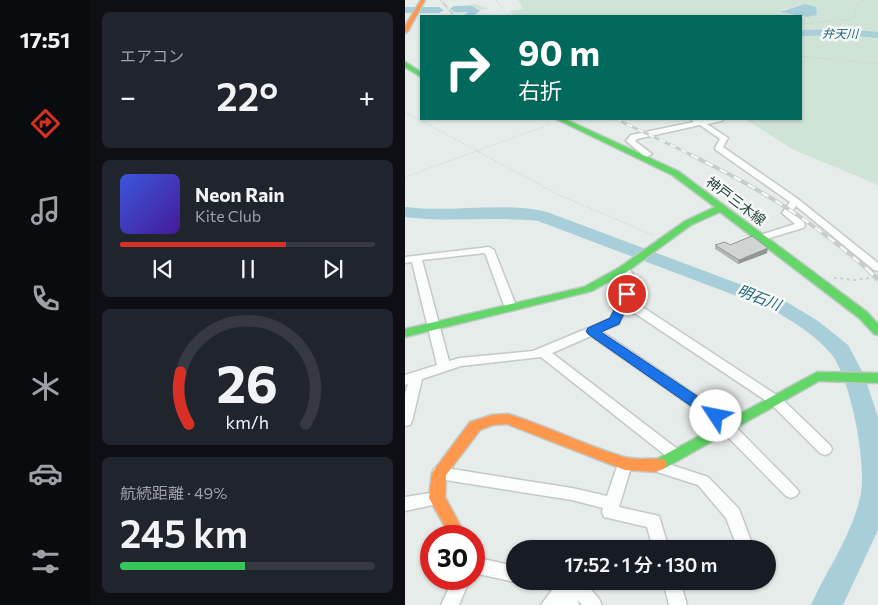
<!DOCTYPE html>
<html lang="ja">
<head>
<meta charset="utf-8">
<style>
	body { margin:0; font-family:Commissioner,"Noto Sans JP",sans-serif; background:#20242c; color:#f1f3f6; height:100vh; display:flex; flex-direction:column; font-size:19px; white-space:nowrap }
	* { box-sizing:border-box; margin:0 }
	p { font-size:16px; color:#9ea1a6 }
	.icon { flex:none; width:28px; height:28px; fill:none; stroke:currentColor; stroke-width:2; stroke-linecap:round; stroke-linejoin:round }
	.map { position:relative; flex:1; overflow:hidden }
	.drawer { display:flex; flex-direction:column; gap:12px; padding:12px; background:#0d0f14; width:315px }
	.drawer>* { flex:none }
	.top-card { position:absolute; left:15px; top:15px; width:382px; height:105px; border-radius:0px; box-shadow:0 1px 4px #0004; background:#00695c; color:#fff; overflow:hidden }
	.speed { position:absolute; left:15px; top:525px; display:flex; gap:10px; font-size:25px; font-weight:700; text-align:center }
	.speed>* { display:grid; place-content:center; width:65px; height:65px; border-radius:50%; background:#171b24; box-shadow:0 1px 4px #0004; line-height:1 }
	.speed .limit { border:8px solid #d22; background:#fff; color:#111 }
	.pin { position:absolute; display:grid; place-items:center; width:42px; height:42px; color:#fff; margin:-21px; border:2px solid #fff; border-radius:50%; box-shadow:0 1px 5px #0007 }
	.me { position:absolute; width:55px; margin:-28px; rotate:304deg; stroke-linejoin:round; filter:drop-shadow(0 0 4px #0008) }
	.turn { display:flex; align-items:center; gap:18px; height:105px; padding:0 15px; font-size:22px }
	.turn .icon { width:65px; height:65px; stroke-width:2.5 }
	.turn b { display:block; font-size:35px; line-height:42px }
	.big { font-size:38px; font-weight:600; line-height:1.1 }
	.drawer .tile { flex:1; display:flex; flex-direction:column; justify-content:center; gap:8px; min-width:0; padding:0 18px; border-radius:8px; background:#20242c }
	.drawer .dial { align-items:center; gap:0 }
	.dial svg { height:130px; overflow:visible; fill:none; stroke:#363941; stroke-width:7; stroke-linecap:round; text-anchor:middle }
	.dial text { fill:#f1f3f6; stroke:none }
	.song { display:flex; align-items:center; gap:15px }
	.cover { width:60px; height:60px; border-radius:8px; background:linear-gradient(135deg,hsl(230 70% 55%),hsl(260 70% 35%)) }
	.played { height:5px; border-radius:2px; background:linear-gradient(90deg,#d93025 65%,#363941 65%) }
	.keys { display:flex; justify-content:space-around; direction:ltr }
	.heat { display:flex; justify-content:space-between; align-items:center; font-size:28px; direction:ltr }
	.charge { height:8px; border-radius:4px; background:linear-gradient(90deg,#34c759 49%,#363941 0) }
	.trip { position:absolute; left:101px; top:540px; width:270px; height:50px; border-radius:25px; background:#171b24; box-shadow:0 1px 4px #0004; font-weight:600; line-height:50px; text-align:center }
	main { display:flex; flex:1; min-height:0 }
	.tab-bar { display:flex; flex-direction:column; width:90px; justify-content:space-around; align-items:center; background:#090b0e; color:#9ea1a6 }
	.tab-bar .icon { width:35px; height:35px }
	.tab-bar .active { color:#d93025 }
	.tab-bar b { font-size:22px; color:#f1f3f6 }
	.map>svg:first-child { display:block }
	.green { fill:#cfe4d7 }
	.water { fill:#a7ced9 }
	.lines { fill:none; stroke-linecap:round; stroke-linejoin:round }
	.river { fill:#a7ced9; fill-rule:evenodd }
	.street-casing { stroke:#c3c9c6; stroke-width:3 }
	.fast-casing { stroke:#c1c9c6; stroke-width:3 }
	.slow-casing { stroke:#c1c9c6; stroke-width:3 }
	.path-far1 { stroke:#c2cbc9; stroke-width:1; stroke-dasharray:1 2; stroke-linecap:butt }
	.path { stroke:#c2cbc9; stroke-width:2; stroke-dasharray:2.5 4; stroke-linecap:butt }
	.street { fill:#fbfcfc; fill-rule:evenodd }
	.fast { fill:#63d668; fill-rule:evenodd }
	.slow { fill:#ff974d; fill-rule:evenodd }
	.rail-far3-casing { stroke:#c8cccb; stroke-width:2 }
	.rail-far2-casing { stroke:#c8cccb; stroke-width:3 }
	.rail-far1-casing { stroke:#c8cccb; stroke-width:4 }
	.rail-casing { stroke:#c8cccb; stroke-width:5 }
	.rail-far3 { stroke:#f5faf8; stroke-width:1; stroke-dasharray:4.5; stroke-linecap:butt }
	.rail-far2 { stroke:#f5faf8; stroke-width:2; stroke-dasharray:6; stroke-linecap:butt }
	.rail-far1 { stroke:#f5faf8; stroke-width:2.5; stroke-dasharray:8; stroke-linecap:butt }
	.rail { stroke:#f5faf8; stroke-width:3; stroke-dasharray:10; stroke-linecap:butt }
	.wall { fill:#b3b7b5 }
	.shaded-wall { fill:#929594 }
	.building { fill:#d0d5d3; stroke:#929594 }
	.route { fill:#1a73e8; stroke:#114b97 }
	.labels { text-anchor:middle; stroke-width:5; stroke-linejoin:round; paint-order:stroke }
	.far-water-label { font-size:12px; font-style:italic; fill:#1d647c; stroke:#f5faf8 }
	.street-label { font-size:14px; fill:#233f3a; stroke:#f5faf8 }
	.water-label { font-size:15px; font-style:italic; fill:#1d647c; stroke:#f5faf8 }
</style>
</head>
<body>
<main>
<nav class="tab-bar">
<b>17:51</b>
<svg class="icon active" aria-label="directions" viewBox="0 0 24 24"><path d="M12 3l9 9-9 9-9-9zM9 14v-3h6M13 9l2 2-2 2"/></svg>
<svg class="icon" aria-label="music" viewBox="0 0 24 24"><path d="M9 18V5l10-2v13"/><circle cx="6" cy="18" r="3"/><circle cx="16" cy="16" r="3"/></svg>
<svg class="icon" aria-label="phone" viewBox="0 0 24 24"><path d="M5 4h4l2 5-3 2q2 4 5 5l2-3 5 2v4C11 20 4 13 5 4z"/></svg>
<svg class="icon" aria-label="climate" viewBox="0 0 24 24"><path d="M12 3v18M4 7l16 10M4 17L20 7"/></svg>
<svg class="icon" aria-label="car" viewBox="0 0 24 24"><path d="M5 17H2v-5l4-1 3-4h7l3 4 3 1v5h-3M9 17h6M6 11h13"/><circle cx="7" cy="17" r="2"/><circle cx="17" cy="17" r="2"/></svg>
<svg class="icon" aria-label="filters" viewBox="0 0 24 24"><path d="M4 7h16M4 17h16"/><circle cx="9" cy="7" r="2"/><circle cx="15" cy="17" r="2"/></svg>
</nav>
<section class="drawer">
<div class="tile"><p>エアコン</p>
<div class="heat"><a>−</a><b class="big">22°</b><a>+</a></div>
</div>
<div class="tile">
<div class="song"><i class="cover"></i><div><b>Neon Rain</b><p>Kite Club</p></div></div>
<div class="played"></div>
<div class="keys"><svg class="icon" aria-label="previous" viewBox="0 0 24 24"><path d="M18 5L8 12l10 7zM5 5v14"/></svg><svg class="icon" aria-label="pause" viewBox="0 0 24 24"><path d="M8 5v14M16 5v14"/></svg><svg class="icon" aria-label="next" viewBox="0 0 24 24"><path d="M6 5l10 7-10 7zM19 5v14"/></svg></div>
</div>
<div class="tile dial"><svg viewBox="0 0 100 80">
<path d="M14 69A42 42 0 1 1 86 69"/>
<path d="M14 69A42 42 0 0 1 9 37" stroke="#d93025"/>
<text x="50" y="56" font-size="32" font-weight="700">26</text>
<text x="50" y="72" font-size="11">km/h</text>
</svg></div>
<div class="tile"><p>航続距離 · 49%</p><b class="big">245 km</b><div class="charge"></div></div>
</section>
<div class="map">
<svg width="473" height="605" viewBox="0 0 473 605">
	<rect width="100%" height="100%" fill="#e6ece9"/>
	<!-- green -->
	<path class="green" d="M 113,0 L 473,0 L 473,185 L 387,149 L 340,119 L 396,119 L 396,17 L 402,17 L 400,4 L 377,10 L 374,13 L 393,16 L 110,16 L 104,11 L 118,9 Z
		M 70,4 L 84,9 L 51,14 L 46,7 Z"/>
	<!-- water -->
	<path class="water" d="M 400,4 L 411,7 L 412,15 L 402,17 L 374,12 Z"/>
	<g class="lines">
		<!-- river -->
		<path class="river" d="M 67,6 L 75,11 L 68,16 L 58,16 L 63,12 L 49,12 L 45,9 L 49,6 Z
			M 0,7 L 34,7 L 39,10 L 34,13 L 0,13 Z
			M 440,29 L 473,32 L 473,38 L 440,35 L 396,36 L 396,30 Z
			M 0,207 C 47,213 96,201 142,212 L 380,301 L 413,321 L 443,345 L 459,375 L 473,417 L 473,530 L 438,605 L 406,605 C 422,569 446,537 455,498 C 463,467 446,380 427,355 C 412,336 386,320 366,309 L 133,221 C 89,216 44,223 0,217 Z"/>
		<defs>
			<path id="street" d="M 286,119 L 297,120 L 318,119 L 317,121 L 302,124 L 323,138 L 318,147 L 393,199 L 473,263 L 473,271 L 469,270 L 391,206 L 387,212 L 398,220 L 400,226 L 398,228 L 358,240 L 352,240 L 350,238 L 352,236 L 390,224 L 377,213 L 385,202 L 311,150 L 310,148 L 315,139 L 295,125 L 232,139 L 230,141 L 247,154 L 237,159 L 233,157 L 237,154 L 221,141 L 226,135 L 289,122 Z
				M 84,247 L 89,250 L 112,308 L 110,310 L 102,310 L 100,308 L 80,253 L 17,260 L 44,361 L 55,358 L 128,351 L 205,319 L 223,281 L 214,269 L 219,266 L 223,267 L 233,281 L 223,305 L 239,308 L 376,398 L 425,445 L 427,449 L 425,453 L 420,455 L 415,453 L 366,404 L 231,314 L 220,311 L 214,324 L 196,331 L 316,412 L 391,488 L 394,492 L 391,496 L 386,498 L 381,496 L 306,420 L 186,336 L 147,353 L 275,451 L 277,455 L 275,459 L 270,461 L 265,459 L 136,357 L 56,366 L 17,379 L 7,421 L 5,425 L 0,426 L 0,394 L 3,384 L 0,385 L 0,375 L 32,365 L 7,262 L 0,263 L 0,257 Z
				M 220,458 L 225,460 L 227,464 L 214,507 L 254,516 L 264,549 L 248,549 L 242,527 L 199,517 L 197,512 L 198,508 L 167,500 L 34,479 L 29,477 L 27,473 L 29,469 L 34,467 L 167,488 L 202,496 L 213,464 L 215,460 Z
				M 251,460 L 303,477 L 334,509 L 349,549 L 333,549 L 321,518 L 293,485 L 246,470 L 244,466 L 246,462 Z
				M 32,492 L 37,493 L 40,498 L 37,503 L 0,511 L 0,497 Z
				M 69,557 L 110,566 L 110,581 L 112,581 L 110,582 L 69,573 Z
				M 48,579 L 65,579 L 54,605 L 36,605 Z
				M 134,581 L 179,581 L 194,599 L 197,605 L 177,605 L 173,600 L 174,605 L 136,605 L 147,590 L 136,587 Z
				M 258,581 L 275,581 L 282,605 L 264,605 Z"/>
			<path id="fast" d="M 0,62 L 16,72 L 16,77 L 0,67 Z
				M 151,119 L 160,119 L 273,171 L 462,312 L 473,324 L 473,335 L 469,334 L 454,318 L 315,212 L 286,225 L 223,271 L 187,291 L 0,337 L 0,329 L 179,287 L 215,267 L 280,221 L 310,207 L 267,175 Z
				M 412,372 L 473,373 L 473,383 L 414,381 L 260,468 L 255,470 L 250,468 L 248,464 L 250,460 Z"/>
			<path id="slow" d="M 16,0 L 20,0 L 3,31 L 0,33 L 0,26 Z
				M 103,414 C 142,426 179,445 219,457 C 231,461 250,457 260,460 L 262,464 L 260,468 L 251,472 L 220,470 L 102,424 L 88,425 L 75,430 L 41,475 L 40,497 L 61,536 L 45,536 L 24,498 L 27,473 L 65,422 L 87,415 Z"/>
		</defs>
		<!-- street casing -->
		<use href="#street" class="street-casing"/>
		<!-- fast casing -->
		<use href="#fast" class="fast-casing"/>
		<!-- slow casing -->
		<use href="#slow" class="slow-casing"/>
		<!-- path-far1 -->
		<path class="path-far1" d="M 91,0 L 104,16
			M 396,24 L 447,19 L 451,13 L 451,5 L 460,0
			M 396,56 L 473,64
			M 0,112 L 152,194 L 248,235
			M 0,177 L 146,124"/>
		<!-- path -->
		<path class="path" d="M 429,278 L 450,280 L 471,277"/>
		<!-- street -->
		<use href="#street" class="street"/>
		<!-- fast -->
		<use href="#fast" class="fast"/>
		<!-- slow -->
		<use href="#slow" class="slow"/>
		<defs>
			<path id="rail-far3" d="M 36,0 L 49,16"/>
			<path id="rail-far2" d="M 211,119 L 289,156"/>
			<path id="rail-far1" d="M 286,155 C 354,188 405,219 462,269"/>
			<path id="rail" d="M 461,268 L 473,279"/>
		</defs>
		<!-- rail-far3 casing -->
		<use href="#rail-far3" class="rail-far3-casing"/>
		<!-- rail-far2 casing -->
		<use href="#rail-far2" class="rail-far2-casing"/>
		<!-- rail-far1 casing -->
		<use href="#rail-far1" class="rail-far1-casing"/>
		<!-- rail casing -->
		<use href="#rail" class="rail-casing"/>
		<!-- rail-far3 -->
		<use href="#rail-far3" class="rail-far3"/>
		<!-- rail-far2 -->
		<use href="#rail-far2" class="rail-far2"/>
		<!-- rail-far1 -->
		<use href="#rail-far1" class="rail-far1"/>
		<!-- rail -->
		<use href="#rail" class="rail"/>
	</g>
	<!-- wall -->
	<path class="wall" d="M 310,245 L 325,245 L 362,253 L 333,264 L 310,249 Z"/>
	<!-- shaded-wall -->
	<path class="shaded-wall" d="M 363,248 L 362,253 L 333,264 L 334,260 Z"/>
	<!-- building -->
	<path class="building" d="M 347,236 L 363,248 L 334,260 L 310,245 L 320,242 L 325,245 Z"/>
	<!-- route -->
	<path class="route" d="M 222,290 L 228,294 L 214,324 L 196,332 L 316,412 L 318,416 L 316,420 L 306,420 L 183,334 L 181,331 L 183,328 L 205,318 L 217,294 Z"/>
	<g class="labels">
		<!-- far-water labels -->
		<g class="far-water-label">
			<text transform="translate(435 34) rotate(1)" y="4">弁天川</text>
		</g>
		<!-- street labels -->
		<g class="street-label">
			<text transform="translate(331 201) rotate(37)" y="5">神戸三木線</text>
		</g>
		<!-- water labels -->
		<g class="water-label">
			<text transform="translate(354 298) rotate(21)" y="5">明石川</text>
		</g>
	</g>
</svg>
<div class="speed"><div class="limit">30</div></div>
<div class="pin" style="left:222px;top:294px;background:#d93025"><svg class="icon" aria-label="arrive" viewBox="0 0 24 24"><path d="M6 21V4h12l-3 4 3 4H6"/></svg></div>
<svg class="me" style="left:311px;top:416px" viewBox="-20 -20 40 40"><circle r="19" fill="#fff"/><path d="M0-13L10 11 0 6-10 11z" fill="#1a73e8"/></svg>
<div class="trip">17:52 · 1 分 · 130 m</div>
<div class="top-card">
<div class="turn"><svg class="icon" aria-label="right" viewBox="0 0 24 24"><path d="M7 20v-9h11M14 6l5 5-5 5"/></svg><div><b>90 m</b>右折</div></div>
</div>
</div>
</main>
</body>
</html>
